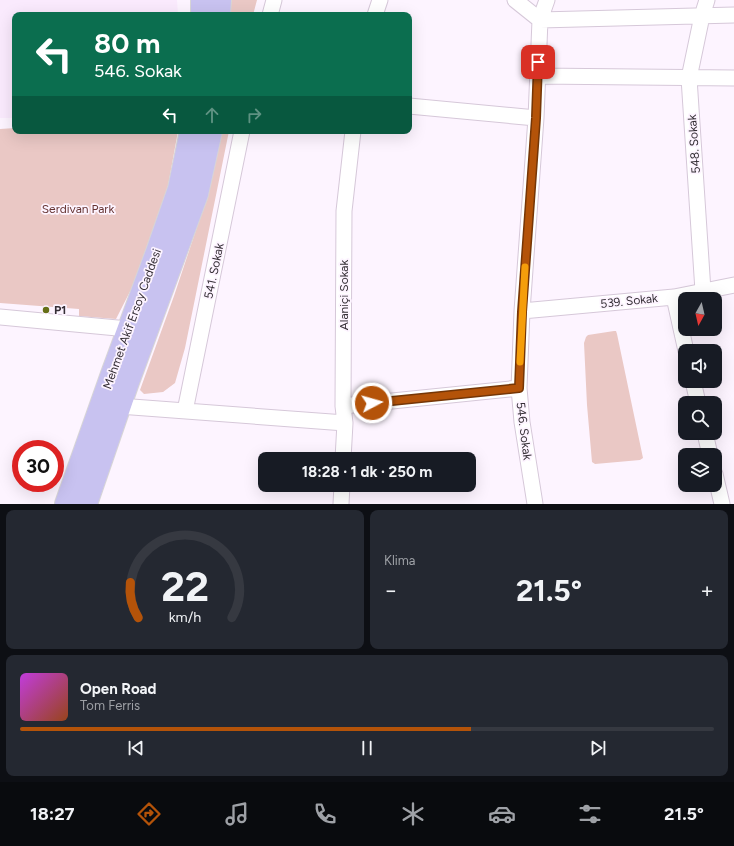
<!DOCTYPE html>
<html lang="tr">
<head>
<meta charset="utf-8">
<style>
	body { margin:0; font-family:Figtree,sans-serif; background:#242831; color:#f1f3f6; height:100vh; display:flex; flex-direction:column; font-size:15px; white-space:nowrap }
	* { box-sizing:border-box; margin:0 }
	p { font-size:13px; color:#9ea1a6 }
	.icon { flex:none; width:22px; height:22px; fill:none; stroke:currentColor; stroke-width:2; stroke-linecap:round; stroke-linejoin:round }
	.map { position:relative; height:504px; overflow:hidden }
	.panel { display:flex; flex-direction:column; gap:6px; padding:6px; background:#0d0f14; flex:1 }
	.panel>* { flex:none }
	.guide { position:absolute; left:12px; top:12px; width:400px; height:122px; border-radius:8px; box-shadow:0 4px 16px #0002; background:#0b6e4f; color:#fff; overflow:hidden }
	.needle { width:26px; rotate:188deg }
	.buttons { position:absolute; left:678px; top:292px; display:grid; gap:8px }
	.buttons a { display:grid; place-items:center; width:44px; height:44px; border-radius:8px; background:#171b24; box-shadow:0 4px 16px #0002; font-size:20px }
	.speed { position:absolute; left:12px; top:440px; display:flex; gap:8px; font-size:20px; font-weight:700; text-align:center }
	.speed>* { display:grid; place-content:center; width:52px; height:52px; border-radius:50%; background:#171b24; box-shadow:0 4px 16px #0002; line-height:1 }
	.speed .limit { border:6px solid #d22; background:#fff; color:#111 }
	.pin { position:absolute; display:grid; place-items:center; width:34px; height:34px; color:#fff; margin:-17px; border-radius:8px; box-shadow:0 2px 6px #0006 }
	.me { position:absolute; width:44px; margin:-22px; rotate:84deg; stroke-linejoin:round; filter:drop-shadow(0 0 3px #0008) }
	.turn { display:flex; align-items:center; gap:14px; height:84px; padding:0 16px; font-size:18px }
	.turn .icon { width:52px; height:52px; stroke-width:2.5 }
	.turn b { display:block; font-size:28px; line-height:34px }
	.lanes { display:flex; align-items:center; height:38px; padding:0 16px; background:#0003; justify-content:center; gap:20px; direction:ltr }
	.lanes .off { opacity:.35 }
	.big { font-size:30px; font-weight:700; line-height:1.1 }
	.panel .card { flex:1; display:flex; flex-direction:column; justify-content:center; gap:6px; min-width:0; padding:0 14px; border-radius:8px; background:#242831 }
	.panel .dial { align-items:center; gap:0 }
	.dial svg { height:104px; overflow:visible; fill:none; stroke:#363941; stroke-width:7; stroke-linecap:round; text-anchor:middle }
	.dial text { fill:#f1f3f6; stroke:none }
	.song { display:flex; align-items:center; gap:12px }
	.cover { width:48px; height:48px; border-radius:6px; background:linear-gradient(135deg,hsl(290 70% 55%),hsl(20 70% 35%)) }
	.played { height:4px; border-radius:2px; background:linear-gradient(90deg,#b45309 65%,#363941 65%) }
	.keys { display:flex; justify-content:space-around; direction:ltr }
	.heat { display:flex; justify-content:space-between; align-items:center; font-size:22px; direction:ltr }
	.panel .tiles { flex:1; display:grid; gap:6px; grid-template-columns:1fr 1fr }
	.card:last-child { grid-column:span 2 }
	.trip { position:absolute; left:258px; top:452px; width:218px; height:40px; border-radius:8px; background:#171b24; box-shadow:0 4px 16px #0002; font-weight:700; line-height:40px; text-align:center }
	.menu { display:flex; height:64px; justify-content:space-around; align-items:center; background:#090b0e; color:#9ea1a6 }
	.menu .icon { width:28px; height:28px }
	.menu .current { color:#b45309 }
	.menu b { font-size:18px; color:#f1f3f6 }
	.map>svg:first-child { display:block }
	.built { fill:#faeafd }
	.green { fill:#eac8c5 }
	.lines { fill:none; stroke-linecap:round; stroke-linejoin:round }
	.street-casing { stroke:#d6c8d9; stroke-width:17 }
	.primary-casing { stroke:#d7d5d7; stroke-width:24 }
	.street { stroke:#fff; stroke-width:15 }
	.primary { stroke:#c8c2f0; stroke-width:22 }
	.route-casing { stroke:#753606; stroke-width:10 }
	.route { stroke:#b45309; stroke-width:7 }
	.slow { stroke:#f59e0b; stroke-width:7 }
	.poi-dot { fill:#666f17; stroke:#fdf4ff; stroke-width:1.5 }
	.labels { text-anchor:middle; stroke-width:3.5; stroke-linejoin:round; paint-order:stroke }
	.street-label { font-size:12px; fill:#352f36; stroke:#fdf4ff }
	.park-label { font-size:12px; fill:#653332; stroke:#fdf4ff }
	.poi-label { font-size:12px; font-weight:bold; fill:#352f36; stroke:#fdf4ff; text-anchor:start }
</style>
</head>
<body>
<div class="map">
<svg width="734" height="504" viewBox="0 0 734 504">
	<rect width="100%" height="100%" fill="#fdf4ff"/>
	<!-- built -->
	<path class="built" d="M 0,0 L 177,0 L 178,15 L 15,15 L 15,118 L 0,118 Z"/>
	<!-- green -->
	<path class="green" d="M 231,0 L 257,0 L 253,15 L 230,15 Z
		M 15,128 L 15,131 L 178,131 L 168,186 L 143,266 L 116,319 L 79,316 L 79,309 L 0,303 L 0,129 Z
		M 222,131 L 229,131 L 185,348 L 175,383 L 163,392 L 144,394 L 140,390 L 174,296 L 209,191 Z
		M 614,331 L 616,331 L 617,334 L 643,458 L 640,460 L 595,464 L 592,462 L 587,405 L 584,343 L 586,337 L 588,335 Z"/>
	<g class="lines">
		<defs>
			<path id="street" d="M 515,0 L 540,20 L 734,15
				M 270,15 L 274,0
				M 375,15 L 380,0
				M 538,76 L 734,78
				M 409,106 L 536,118
				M 703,291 L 689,78 L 702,16 L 707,0
				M 674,297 L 686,351
				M 522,311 L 674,297 L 734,285
				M 0,317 L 128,329
				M 693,381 L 698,403
				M 119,406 L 345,423
				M 343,406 L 519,388
				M 185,411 L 242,131
				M 705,433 L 710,455
				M 343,459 L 345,423 L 343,406 L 344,211 L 353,131
				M 715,474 L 722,504
				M 341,504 L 342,485
				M 535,504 L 522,422 L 519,388 L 522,311 L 536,118 L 540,20 L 547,0"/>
			<path id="primary" d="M 202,15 L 202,0
				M 219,15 L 220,0
				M 66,504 L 112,374 L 157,252 L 179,189 L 191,131
				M 86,504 L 128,382 L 197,194 L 211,131"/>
		</defs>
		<!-- street casing -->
		<use href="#street" class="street-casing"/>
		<!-- primary casing -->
		<use href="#primary" class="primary-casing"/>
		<!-- street -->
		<use href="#street" class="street"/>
		<!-- primary -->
		<use href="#primary" class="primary"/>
	</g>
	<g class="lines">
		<defs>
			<path id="route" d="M 372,403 L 519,388 L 522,312 L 536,118 L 538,62"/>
		</defs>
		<!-- route casing -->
		<use href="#route" class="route-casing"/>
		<!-- route -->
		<use href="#route" class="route"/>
		<!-- slow -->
		<path class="slow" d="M 520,362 L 525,267"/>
	</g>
	<!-- markers -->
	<circle class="poi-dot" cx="46" cy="310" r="4"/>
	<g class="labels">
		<!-- street labels -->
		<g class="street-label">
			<text transform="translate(694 144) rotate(-94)" y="4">548. Sokak</text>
			<text transform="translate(214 271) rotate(-78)" y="4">541. Sokak</text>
			<text transform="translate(344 295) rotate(-90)" y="4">Alaniçi Sokak</text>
			<text transform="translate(629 301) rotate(-6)" y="4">539. Sokak</text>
			<text transform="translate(132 319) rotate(-70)" y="4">Mehmet Akif Ersoy Caddesi</text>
			<text transform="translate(524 431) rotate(83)" y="4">546. Sokak</text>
		</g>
		<!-- park labels -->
		<g class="park-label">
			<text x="78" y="213">Serdivan Park</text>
		</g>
		<!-- poi labels -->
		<g class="poi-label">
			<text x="54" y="314">P1</text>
		</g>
	</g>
</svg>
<div class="buttons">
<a><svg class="needle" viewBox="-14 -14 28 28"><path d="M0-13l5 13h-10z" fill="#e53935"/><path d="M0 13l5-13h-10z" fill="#9ea1a6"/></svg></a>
<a><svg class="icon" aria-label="sound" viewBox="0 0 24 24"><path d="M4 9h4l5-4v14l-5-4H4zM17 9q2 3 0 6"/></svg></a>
<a><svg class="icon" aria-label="search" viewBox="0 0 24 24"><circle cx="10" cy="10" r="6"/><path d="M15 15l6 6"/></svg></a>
<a><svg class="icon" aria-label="layers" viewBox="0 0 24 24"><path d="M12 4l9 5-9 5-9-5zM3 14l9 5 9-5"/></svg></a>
</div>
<div class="speed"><div class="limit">30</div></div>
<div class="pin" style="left:538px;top:62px;background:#d93025"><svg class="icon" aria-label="arrive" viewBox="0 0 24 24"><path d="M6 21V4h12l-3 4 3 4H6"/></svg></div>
<svg class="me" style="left:372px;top:403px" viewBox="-20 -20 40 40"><circle r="17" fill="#b45309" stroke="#fff" stroke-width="3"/><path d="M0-11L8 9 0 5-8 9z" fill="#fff"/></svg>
<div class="trip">18:28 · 1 dk · 250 m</div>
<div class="guide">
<div class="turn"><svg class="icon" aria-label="left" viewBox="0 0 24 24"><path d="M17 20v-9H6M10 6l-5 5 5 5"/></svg><div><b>80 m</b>546. Sokak</div></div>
<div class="lanes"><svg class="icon" aria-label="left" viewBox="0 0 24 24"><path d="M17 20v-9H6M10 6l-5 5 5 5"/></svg><svg class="icon off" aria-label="ahead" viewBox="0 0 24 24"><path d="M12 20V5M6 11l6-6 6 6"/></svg><svg class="icon off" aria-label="right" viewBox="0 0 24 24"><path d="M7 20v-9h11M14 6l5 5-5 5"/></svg></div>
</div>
</div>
<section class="panel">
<div class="tiles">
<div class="card dial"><svg viewBox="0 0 100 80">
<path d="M14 69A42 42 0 1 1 86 69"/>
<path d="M14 69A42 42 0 0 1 8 42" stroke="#b45309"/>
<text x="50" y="56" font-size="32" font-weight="700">22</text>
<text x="50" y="72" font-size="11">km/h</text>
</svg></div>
<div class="card"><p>Klima</p>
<div class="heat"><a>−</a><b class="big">21.5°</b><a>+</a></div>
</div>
<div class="card">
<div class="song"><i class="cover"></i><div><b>Open Road</b><p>Tom Ferris</p></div></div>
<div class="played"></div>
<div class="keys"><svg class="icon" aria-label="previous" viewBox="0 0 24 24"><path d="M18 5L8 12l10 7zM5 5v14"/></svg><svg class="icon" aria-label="pause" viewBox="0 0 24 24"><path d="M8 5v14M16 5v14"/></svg><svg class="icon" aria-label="next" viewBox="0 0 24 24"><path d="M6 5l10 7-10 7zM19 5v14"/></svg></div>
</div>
</div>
</section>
<nav class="menu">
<b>18:27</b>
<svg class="icon current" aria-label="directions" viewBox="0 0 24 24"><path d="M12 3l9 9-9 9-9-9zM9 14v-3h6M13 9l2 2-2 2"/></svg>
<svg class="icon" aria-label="music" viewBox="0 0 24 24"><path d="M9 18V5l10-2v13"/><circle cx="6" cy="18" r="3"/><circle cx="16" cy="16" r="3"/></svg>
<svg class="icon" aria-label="phone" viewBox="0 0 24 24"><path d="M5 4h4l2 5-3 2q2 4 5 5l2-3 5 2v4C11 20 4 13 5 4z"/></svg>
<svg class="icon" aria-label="climate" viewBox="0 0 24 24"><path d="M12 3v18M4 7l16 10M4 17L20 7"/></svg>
<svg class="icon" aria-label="car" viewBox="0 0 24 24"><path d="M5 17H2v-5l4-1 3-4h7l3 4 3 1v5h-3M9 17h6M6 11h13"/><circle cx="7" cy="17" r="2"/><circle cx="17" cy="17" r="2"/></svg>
<svg class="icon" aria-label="filters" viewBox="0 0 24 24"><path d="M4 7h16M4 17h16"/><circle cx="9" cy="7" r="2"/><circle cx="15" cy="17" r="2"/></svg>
<b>21.5°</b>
</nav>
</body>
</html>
